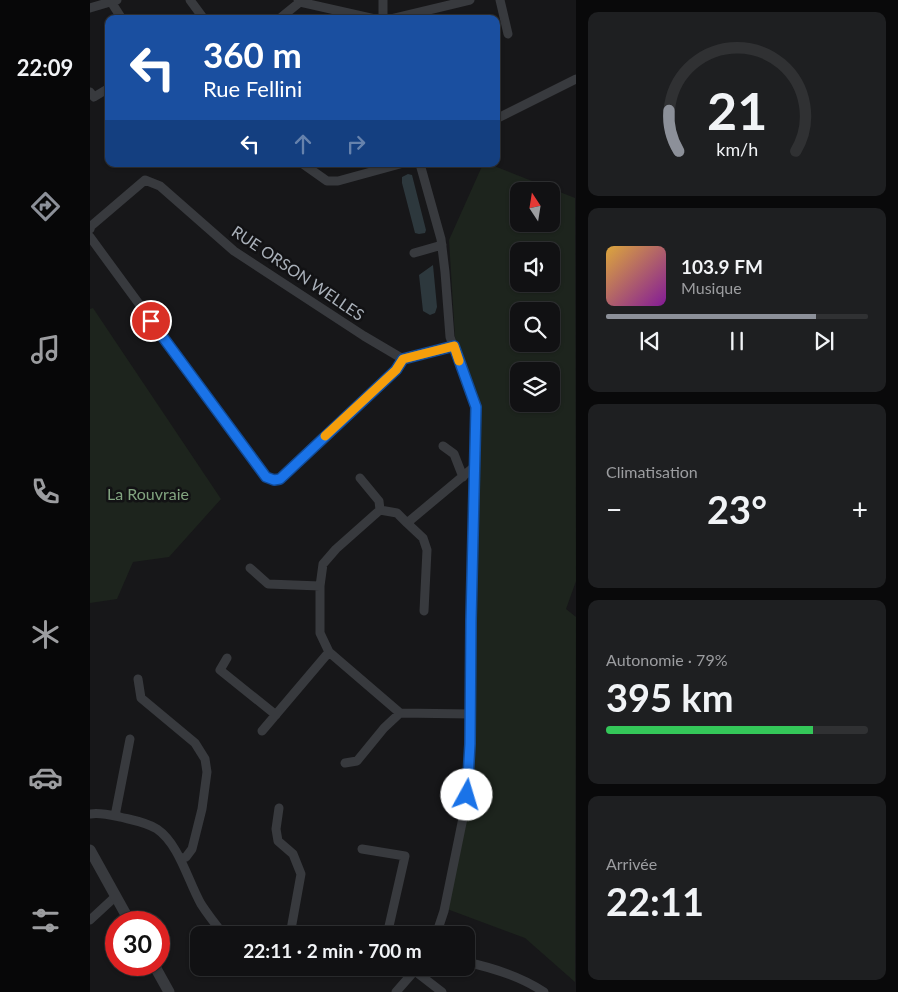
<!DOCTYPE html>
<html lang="fr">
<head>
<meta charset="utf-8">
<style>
	body { margin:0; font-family:Lato,sans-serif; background:#1e1f21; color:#f1f3f6; height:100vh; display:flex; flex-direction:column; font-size:19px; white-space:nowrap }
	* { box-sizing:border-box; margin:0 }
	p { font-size:16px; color:#9c9da0 }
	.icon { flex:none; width:28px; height:28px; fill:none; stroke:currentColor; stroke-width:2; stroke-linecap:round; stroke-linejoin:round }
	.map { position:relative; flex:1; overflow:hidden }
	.panel { display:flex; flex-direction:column; gap:12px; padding:12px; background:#09090a; width:322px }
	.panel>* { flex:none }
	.top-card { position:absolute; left:15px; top:15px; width:395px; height:152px; border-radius:10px; box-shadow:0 1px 4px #0004,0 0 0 1px #303133; background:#1a4fa0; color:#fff; overflow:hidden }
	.needle { width:32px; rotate:348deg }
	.tools { position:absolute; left:420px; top:182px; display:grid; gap:10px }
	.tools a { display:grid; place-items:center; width:50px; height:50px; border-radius:10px; background:#111113; box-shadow:0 1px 4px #0004,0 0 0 1px #303133; font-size:25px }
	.speed { position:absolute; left:15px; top:911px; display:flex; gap:10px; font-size:25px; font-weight:700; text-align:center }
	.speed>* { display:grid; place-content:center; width:65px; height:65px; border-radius:50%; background:#111113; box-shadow:0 1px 4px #0004,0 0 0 1px #303133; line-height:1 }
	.speed .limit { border:8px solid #d22; background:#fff; color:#111 }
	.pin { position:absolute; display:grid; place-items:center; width:42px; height:42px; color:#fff; margin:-21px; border:2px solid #fff; border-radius:50%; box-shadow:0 1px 5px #0007 }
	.me { position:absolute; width:55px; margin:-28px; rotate:6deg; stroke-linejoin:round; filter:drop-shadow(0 0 4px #0008) }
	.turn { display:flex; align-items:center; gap:18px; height:105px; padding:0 15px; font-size:22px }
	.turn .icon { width:65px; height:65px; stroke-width:2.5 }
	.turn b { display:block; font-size:35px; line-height:42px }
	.lanes { display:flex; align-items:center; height:48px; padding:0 15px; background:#0003; justify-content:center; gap:25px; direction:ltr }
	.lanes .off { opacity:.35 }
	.big { font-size:38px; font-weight:700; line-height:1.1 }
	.panel .widget { flex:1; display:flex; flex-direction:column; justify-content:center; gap:8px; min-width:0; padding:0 18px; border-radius:10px; background:#1e1f21 }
	.panel .dial { align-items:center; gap:0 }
	.dial svg { height:130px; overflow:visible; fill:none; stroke:#303133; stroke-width:7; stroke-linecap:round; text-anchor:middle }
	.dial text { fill:#f1f3f6; stroke:none }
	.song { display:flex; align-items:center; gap:15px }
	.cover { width:60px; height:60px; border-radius:8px; background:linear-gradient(135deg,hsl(40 70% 55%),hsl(290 70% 35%)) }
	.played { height:5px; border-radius:2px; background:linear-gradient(90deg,#8c9099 80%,#303133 80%) }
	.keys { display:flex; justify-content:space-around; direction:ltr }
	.heat { display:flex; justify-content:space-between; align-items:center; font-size:28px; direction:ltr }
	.charge { height:8px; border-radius:4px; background:linear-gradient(90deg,#34c759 79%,#303133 0) }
	.trip { position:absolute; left:100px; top:926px; width:285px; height:50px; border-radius:10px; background:#111113; box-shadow:0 1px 4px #0004,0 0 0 1px #303133; font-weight:700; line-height:50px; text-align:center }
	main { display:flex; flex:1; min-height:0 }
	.menu { display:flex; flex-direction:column; width:90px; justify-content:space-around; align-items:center; background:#070708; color:#9c9da0 }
	.menu .icon { width:35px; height:35px }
	.menu .selected { color:#8c9099 }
	.menu b { font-size:22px; color:#f1f3f6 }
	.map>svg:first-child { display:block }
	.green { fill:#1d241d; fill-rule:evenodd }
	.water { fill:#2d383d }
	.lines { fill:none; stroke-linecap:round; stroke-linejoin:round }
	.minor { stroke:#383a3e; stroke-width:9 }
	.tertiary { stroke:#383a3e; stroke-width:11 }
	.route-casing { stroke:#114b97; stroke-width:12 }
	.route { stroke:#1a73e8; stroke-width:9 }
	.slow { stroke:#f59e0b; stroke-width:9 }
	.labels { text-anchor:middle; stroke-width:5; stroke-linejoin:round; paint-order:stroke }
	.street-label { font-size:16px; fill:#a9b0b9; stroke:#121214 }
	.park-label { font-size:16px; fill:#82a480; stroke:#121214 }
</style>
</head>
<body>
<main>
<nav class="menu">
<b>22:09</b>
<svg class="icon selected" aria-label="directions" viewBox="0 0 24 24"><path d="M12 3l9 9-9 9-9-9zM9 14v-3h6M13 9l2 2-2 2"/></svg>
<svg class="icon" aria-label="music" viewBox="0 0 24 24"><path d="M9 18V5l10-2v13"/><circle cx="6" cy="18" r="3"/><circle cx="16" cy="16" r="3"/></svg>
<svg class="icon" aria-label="phone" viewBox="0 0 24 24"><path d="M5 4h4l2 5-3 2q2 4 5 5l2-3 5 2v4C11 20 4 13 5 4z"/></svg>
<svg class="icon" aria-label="climate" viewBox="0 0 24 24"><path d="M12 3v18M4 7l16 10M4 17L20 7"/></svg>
<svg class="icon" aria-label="car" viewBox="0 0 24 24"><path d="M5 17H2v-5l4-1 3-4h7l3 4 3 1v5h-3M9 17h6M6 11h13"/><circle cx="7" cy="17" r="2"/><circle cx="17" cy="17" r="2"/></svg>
<svg class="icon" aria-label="filters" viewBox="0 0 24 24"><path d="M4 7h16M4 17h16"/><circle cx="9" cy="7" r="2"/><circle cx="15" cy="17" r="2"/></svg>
</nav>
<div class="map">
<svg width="486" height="992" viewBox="0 0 486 992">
	<rect width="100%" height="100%" fill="#171719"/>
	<!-- green -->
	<path class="green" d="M 393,164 L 399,164 L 485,198 L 486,581 L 476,609 L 486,617 L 485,982 L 435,938 L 357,909 L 382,776 L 383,589 L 390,401 L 365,337 L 359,240 ZM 429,191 L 461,191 L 461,224 L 429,224 ZM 429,251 L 461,251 L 461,284 L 429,284 ZM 429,311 L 461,311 L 461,344 L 429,344 ZM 429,371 L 461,371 L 461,404 L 429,404 Z
		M 3,308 L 131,499 L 79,557 L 43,562 L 27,599 L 0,603 L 0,309 Z"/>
	<!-- water -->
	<path class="water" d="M 318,174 L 322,175 L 336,230 L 335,233 L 329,234 L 325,233 L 312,183 L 312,177 Z
		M 343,265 L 347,307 L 345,313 L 340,315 L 333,311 L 329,275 Z"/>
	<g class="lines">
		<!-- minor -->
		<path class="minor" d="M 20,0 L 32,19
			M 100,0 L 114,19
			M 208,0 L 210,2 L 285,19
			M 410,0 L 418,34
			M 0,8 L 27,0
			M 189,19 L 210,2
			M 293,19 L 293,0
			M 301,19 L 380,0
			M 0,92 L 4,97 L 19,88
			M 406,119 L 486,79
			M 213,164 L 237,181 L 248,181 L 310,164
			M 330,164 L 351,239 L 355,272 L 360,337 L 386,407 L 379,779 L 374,813 L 354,911 L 346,935
			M 0,229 L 1,226 L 55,180 L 70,186 L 144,251 L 274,336 L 313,359
			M 0,237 L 176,477 L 184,480 L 190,479 L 305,370 L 313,359 L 364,347
			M 324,253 L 352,245
			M 353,446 L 364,454 L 373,477
			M 270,478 L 289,501 L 290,510
			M 317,523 L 333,538 L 337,550 L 334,611
			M 160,568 L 178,584 L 230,586 L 230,633 L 239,652 L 310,713
			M 230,586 L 233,564 L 246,549 L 290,510 L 307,513 L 317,523 L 384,467
			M 137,658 L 130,670 L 186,715
			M 48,679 L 51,698 L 105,743 L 115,759 L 117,772 L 112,809 L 102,849 L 96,857 L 91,859
			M 172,731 L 239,652
			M 255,763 L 267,761 L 294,728 L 310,713 L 381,714
			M 189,808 L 186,829 L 188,841 L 203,854 L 211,874 L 200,935
			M 0,814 C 9,812 21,815 30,817 C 42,820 56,822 67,829 C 89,844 98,881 111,904 C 118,915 126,925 134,935
			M 25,816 L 40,739
			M 272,849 L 315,856 L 297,935
			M 0,920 L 26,896
			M 376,962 C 404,968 430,976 454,992
			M 176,968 C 193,974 210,972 227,968
			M 321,968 L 352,992
			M 306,992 L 327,968"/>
		<!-- tertiary -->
		<path class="tertiary" d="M 0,850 L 40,922
			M 64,965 L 79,992"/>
	</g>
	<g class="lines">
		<defs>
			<path id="route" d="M 61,321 L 176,477 L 184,480 L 190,479 L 306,370 L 313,359 L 364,346 L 386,407 L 381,621 L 380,744 L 377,795"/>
		</defs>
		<!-- route casing -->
		<use href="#route" class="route-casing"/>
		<!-- route -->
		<use href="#route" class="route"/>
		<!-- slow -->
		<path class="slow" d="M 235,436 L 306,370 L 313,359 L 364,346 L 369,361"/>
	</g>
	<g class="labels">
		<!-- street labels -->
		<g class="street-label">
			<text transform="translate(208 273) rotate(34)" y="6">RUE ORSON WELLES</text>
		</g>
		<!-- park labels -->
		<g class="park-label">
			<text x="58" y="500">La Rouvraie</text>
		</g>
	</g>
</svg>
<div class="tools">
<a><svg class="needle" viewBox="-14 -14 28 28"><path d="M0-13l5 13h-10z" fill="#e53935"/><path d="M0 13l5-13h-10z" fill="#9c9da0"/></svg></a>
<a><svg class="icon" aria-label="sound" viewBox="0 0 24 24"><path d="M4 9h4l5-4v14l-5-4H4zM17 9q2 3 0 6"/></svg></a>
<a><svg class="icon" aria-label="search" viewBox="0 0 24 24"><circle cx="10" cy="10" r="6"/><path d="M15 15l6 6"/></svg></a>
<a><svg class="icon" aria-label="layers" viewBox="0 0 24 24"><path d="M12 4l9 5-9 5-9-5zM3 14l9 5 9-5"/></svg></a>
</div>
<div class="speed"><div class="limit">30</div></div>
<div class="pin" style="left:61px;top:321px;background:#d93025"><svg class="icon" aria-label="arrive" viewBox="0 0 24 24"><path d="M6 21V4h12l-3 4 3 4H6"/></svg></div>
<svg class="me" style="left:377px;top:795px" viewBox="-20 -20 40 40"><circle r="19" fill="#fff"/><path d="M0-13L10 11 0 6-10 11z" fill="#1a73e8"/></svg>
<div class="trip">22:11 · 2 min · 700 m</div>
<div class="top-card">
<div class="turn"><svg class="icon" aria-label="left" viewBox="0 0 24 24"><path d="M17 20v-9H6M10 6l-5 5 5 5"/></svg><div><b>360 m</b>Rue Fellini</div></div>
<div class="lanes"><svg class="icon" aria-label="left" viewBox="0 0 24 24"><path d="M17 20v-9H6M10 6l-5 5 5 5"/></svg><svg class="icon off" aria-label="ahead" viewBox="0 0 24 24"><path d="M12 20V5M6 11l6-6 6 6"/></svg><svg class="icon off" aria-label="right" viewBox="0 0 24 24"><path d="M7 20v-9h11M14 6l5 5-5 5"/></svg></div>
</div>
</div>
<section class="panel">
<div class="widget dial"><svg viewBox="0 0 100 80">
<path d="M14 69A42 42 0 1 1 86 69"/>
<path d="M14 69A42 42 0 0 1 8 44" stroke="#8c9099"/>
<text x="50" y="56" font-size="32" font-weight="700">21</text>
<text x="50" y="72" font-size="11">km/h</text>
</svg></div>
<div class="widget">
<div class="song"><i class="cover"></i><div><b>103.9 FM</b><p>Musique</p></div></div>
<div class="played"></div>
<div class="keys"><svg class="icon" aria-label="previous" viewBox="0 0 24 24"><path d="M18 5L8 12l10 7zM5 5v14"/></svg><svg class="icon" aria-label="pause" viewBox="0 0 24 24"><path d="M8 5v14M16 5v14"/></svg><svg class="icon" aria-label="next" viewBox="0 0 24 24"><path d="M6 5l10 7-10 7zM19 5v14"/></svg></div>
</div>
<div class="widget"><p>Climatisation</p>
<div class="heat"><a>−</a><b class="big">23°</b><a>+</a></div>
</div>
<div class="widget"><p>Autonomie · 79%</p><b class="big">395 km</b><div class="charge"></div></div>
<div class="widget"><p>Arrivée</p><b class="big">22:11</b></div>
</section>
</main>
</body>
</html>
